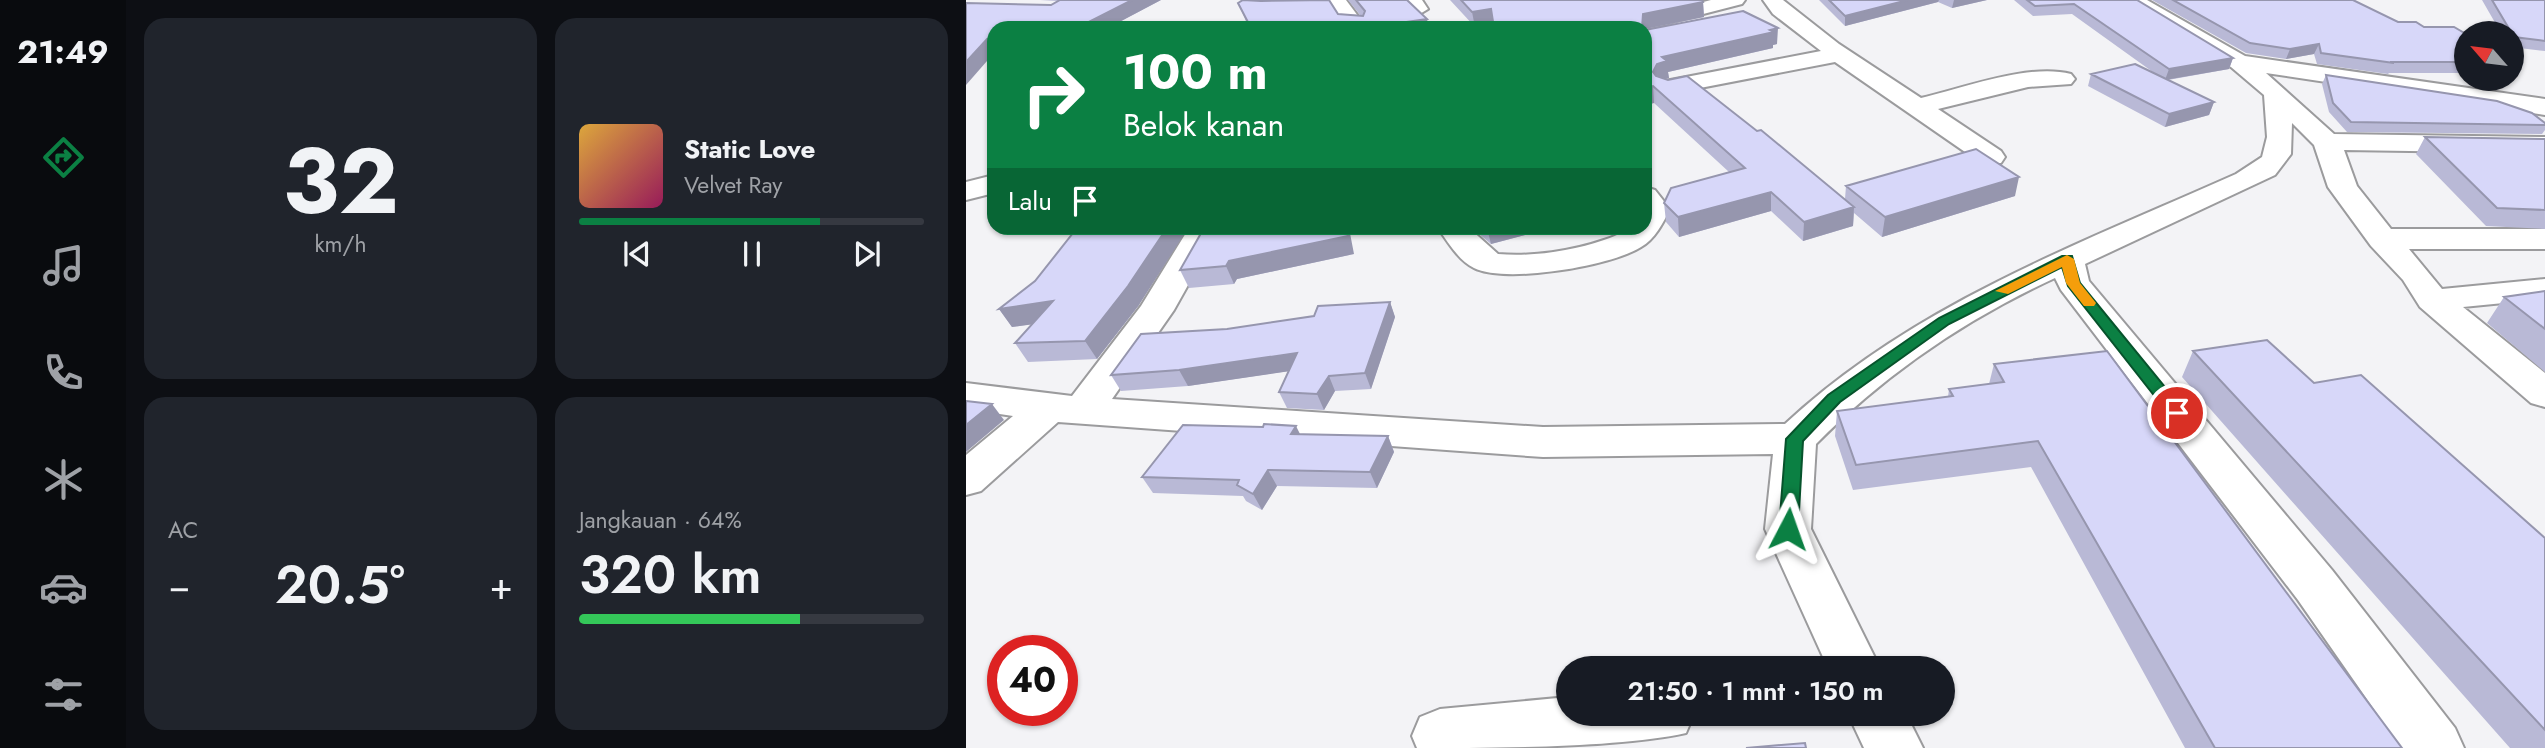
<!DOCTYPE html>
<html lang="id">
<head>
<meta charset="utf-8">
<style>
	body { margin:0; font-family:Jost,sans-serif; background:#20242c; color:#f1f3f6; height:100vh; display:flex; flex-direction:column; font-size:26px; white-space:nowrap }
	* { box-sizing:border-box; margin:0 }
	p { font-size:23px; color:#9ea1a6 }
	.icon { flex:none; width:38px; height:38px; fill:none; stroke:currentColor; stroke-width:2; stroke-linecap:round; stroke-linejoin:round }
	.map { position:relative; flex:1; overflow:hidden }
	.panel { display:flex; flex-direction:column; gap:18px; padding:18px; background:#0d0f14; width:840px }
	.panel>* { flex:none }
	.guide { position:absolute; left:21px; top:21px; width:665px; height:214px; border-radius:21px; box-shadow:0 2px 5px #0004; background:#0b8043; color:#fff; overflow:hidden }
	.needle { width:46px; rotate:298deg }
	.fabs { position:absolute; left:1488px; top:21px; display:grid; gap:14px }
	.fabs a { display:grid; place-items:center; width:70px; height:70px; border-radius:50%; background:#171b24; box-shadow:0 2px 5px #0004; font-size:35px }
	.speed { position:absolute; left:21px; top:635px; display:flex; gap:14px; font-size:35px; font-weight:700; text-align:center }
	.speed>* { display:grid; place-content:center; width:91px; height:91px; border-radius:50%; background:#171b24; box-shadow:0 2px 5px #0004; line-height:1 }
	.speed .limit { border:10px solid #d22; background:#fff; color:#111 }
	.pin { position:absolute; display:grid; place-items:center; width:60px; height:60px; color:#fff; margin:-30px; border:4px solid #fff; border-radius:50%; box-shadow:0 2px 7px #0007 }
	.me { position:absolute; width:77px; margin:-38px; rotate:4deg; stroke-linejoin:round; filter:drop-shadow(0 0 5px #0008) }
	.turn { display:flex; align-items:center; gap:24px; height:147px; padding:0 21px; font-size:32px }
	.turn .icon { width:91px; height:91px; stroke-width:2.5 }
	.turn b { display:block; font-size:49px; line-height:60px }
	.then { display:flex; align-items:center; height:66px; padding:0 21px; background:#0003; gap:14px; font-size:26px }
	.big { font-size:52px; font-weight:600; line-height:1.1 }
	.panel .card { flex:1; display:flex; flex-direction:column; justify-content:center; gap:10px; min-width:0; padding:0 24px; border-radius:21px; background:#20242c }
	.panel .dial { align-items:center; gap:0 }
	.dial b { font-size:91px; line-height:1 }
	.song { display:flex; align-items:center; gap:21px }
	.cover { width:84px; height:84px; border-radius:10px; background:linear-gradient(135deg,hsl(40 70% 55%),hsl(330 70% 35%)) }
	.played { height:7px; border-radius:4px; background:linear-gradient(90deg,#0b8043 70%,#363941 70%) }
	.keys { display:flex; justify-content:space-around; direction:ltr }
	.heat { display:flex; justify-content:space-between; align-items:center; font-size:38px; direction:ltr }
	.charge { height:10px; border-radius:5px; background:linear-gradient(90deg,#34c759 64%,#363941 0) }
	.panel .tiles { flex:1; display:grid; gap:18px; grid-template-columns:repeat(2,1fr) }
	.trip { position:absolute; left:590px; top:656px; width:399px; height:70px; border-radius:35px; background:#171b24; box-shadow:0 2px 5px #0004; font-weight:600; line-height:70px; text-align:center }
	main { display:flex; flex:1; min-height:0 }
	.tab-bar { display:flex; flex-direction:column; width:126px; justify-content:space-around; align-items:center; background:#090b0e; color:#9ea1a6 }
	.tab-bar .icon { width:49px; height:49px }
	.tab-bar .current { color:#0b8043 }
	.tab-bar b { font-size:32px; color:#f1f3f6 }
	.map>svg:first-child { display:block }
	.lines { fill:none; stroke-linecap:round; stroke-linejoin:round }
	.minor-casing { stroke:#9b9b9d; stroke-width:4 }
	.minor { fill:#fff; fill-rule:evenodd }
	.wall { fill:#b9b9d6 }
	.shaded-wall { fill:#9696ae }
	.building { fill:#d7d7f9; stroke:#9696ae; stroke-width:2 }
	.route { fill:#0b8043; stroke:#07532c; stroke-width:2 }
	.slow { fill:#f59e0b }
</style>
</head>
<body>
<main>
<nav class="tab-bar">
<b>21:49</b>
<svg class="icon current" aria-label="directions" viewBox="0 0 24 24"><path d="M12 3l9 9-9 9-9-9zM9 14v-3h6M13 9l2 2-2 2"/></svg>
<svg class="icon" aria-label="music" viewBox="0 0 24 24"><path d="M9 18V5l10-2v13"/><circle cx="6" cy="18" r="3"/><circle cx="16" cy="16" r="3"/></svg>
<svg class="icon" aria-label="phone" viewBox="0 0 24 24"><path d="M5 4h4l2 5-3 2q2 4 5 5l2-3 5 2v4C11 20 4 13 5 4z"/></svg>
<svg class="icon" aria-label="climate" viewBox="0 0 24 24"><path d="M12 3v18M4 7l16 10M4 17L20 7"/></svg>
<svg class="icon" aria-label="car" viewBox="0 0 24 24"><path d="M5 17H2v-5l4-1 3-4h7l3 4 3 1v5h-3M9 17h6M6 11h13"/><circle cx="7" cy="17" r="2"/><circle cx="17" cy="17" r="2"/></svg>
<svg class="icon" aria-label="filters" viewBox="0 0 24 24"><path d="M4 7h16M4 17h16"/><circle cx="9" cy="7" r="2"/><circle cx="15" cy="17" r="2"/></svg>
</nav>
<section class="panel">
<div class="tiles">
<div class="card dial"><b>32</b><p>km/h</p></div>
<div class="card">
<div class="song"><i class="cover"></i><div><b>Static Love</b><p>Velvet Ray</p></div></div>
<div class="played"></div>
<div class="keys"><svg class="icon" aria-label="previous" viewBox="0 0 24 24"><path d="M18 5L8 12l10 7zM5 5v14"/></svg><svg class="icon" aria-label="pause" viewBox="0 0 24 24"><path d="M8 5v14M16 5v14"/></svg><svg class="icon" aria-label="next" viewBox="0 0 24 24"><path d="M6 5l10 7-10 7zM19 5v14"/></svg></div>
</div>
<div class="card"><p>AC</p>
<div class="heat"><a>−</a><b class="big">20.5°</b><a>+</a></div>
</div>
<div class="card"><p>Jangkauan · 64%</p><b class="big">320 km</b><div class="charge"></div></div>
</div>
</section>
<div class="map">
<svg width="1579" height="748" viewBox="0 0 1579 748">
	<rect width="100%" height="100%" fill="#f3f3f6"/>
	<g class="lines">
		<defs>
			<path id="minor" d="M 360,0 L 380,0 L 401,28 L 379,28 Z
				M 436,0 L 456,0 L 462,9 L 452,15 L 445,13 Z
				M 745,0 L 779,0 L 776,4 L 679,29 L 648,28 L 652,24 Z
				M 797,0 L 817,0 L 873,44 L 955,98 C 998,88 1063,63 1105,74 L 1109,79 L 1105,84 L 1062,87 L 972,109 L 1035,151 L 1039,157 L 1035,163 L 1015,163 L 869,62 L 703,94 L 694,92 L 691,87 L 694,82 L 855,51 L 807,14 Z
				M 1157,0 L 1181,0 L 1279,56 L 1579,99 L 1579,115 L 1300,73 L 1368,134 L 1579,137 L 1579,153 L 1378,150 L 1391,186 L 1425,229 L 1579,229 L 1579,249 L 1443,249 L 1476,289 L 1579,279 L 1579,299 L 1497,307 L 1579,373 L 1579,407 L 1565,403 L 1454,307 L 1437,280 L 1405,246 L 1362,187 L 1348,145 L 1326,123 L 1325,154 L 1309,175 L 1119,264 L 1123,281 L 1366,570 L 1489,728 L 1498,748 L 1435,748 L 1332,600 L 1095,290 L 1089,278 C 1000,319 919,374 850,444 L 845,529 L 914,668 L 862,668 L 799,529 L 807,454 L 577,457 L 92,422 L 15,491 L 0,495 L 0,455 L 47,416 L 0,409 L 0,383 L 106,396 L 175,306 L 223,228 L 254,228 L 208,310 L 146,399 L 577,427 L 819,424 C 948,304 1111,245 1270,174 L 1296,157 L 1301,137 L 1298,95 L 1265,67 Z
				M 28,175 L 28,193 L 0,200 L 0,182 Z
				M 679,187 L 689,190 L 704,209 C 697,223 689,239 675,247 C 646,266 539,284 508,268 C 492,260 482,242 472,228 L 503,228 L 532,254 C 566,257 606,251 638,240 C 655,235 659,228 679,228 Z
				M 602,697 L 602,714 L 728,714 L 720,733 C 653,748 525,748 451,748 L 446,736 L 454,717 L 474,709 Z
				M 882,714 L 940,714 L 957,748 L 898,748 Z"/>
		</defs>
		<!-- minor casing -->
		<use href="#minor" class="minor-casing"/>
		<!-- minor -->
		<use href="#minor" class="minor"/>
	</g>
	<!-- wall -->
	<path class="wall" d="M 74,0 L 195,0 L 142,28 L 28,28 L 28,53 L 0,3 L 85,5 L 92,1 Z
		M 382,0 L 441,0 L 463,28 L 283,28 L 272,3 L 295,1 L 372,14 L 394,15 Z
		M 484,0 L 736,0 L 737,2 L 738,17 L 679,29 L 528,24 L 509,27 Z
		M 853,0 L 1021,0 L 986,8 L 972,2 L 879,26 Z
		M 1048,0 L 1171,0 L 1267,58 L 1263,69 L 1202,80 L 1248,102 L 1243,115 L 1199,127 L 1122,86 L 1125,74 L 1191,75 L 1106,14 L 1067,16 Z
		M 1186,0 L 1387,0 L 1432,22 L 1500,34 L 1500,73 L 1423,73 L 1422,74 L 1351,64 L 1348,54 L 1320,59 L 1280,53 Z
		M 1516,0 L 1579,0 L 1579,51 L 1545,47 L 1545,33 L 1535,33 Z
		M 679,30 L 811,44 L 807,45 L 807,48 L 702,72 L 703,78 L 699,79 L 879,199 L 880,186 L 1049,196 L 916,237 L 888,213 L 887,226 L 837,241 L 805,211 L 713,237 L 700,222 L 698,203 L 763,172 L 688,103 L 679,105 Z
		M 1360,75 L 1579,123 L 1579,130 L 1576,134 L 1381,132 L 1363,112 L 1356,84 Z
		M 1459,137 L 1579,139 L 1579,229 L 1520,226 L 1450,154 Z
		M 506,228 L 585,228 L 525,244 Z
		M 388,254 L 271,279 L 268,284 L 223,288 L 214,270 Z
		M 1579,291 L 1579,372 L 1521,323 L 1538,297 Z
		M 424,302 L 429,317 L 405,389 L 369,391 L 358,410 L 321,408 L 313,392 L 323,371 L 222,386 L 155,391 L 145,375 L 261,329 L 348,316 Z
		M 173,305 L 131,359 L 62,362 L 49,343 L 66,324 L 46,327 L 33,309 Z
		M 1227,351 L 1348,383 L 1579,538 L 1579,748 L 1544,748 L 1216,377 Z
		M 1028,364 L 1436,748 L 1219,748 L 1065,467 L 887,490 L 869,436 L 871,411 L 982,397 L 983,389 L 1023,384 Z
		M 334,435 L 422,436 L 428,452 L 411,488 L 311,486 L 296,510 L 280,501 L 277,496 L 187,493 L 176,477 Z"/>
	<!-- shaded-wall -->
	<path class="shaded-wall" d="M 166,0 L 195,0 L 142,28 L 111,28 Z
		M 942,0 L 973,0 L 972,2 L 879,26 L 879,16 Z
		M 988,0 L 1021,0 L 986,8 Z
		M 737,2 L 738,17 L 679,29 L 679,28 L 676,28 L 677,14 Z
		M 525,9 L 528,24 L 509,27 L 506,12 Z
		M 461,19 L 463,28 L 399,28 Z
		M 812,28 L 811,44 L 807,45 L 807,48 L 702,72 L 703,78 L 692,81 L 687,72 L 691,64 L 696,57 Z
		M 21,39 L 28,53 L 0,85 L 0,62 Z
		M 1353,44 L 1348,54 L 1320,59 L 1324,49 Z
		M 1267,58 L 1263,69 L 1199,80 L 1203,69 Z
		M 687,86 L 688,103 L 679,105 L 679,88 Z
		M 1248,102 L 1243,115 L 1199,127 L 1203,114 Z
		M 1053,177 L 1049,196 L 916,237 L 919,217 Z
		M 805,192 L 805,211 L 713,237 L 712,217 Z
		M 888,207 L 887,226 L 837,241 L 838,222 Z
		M 201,228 L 222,228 L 173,305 L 131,359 L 119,341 Z
		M 380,228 L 383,228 L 388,254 L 271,279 L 268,284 L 260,266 L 263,261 Z
		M 521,228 L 585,228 L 525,244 Z
		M 87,301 L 99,320 L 46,327 L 33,309 Z
		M 424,302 L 429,317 L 405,389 L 399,373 Z
		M 331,353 L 338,369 L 222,386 L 213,370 Z
		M 363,376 L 369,391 L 358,410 L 351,394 Z
		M 26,404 L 38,420 L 0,452 L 0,425 Z
		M 330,426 L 338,442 L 325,434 Z
		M 422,436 L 428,452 L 411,488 L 404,472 Z
		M 302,470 L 311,486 L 296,510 L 287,494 Z"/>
	<!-- building -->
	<path class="building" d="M 94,0 L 166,0 L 111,28 L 28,28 L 28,40 L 21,39 L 0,62 L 0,3 L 85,5 Z
		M 277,0 L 295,1 L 363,0 L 372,14 L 397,16 L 399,11 L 390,0 L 441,0 L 461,19 L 399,28 L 285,28 L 272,3 Z
		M 495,0 L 736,0 L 737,2 L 677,14 L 676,28 L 528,28 L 525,9 L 506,12 Z
		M 863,0 L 942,0 L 879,16 Z
		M 1061,0 L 1171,0 L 1267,58 L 1203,69 L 1108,4 L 1069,6 Z
		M 1207,0 L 1387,0 L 1432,22 L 1450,22 L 1458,27 L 1488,27 L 1500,34 L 1500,62 L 1424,62 L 1428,63 L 1355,53 L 1353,44 L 1324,49 L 1284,43 Z
		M 1526,0 L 1579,0 L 1579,41 L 1548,37 Z
		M 777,11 L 812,28 L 804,30 L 808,32 L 696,57 L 701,61 L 691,64 L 687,72 L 690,76 L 702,80 L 721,76 L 791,131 L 795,130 L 888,207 L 838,222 L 805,192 L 712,217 L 698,203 L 705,188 L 779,168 L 687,86 L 679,88 L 679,30 Z
		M 1169,64 L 1248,102 L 1203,114 L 1125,74 Z
		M 1360,75 L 1531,101 L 1566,113 L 1579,123 L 1579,125 L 1385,122 L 1367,103 Z
		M 1459,137 L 1579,139 L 1579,210 L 1531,208 Z
		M 1010,149 L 1053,177 L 919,217 L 880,186 Z
		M 111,228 L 201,228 L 162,286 L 119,341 L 49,343 L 87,301 L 33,309 L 69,281 Z
		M 238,228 L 380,228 L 382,236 L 263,261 L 260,266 L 214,270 Z
		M 1579,291 L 1579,329 L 1538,297 Z
		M 424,302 L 399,373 L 363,376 L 351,394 L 313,392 L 331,353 L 213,370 L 145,375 L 175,334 L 261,329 L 348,316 L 352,306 Z
		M 1301,340 L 1348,383 L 1395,375 L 1579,538 L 1579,730 L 1227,351 Z
		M 1141,351 L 1436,748 L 1249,748 L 1072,441 L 890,465 L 871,411 L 987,396 L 983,389 L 1038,382 L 1028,364 Z
		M 0,401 L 26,404 L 0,425 Z
		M 298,424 L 330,426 L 325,434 L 422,436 L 404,472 L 302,470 L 287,494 L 271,485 L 273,480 L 176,477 L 217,425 L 297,427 Z
		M 839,743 L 840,748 L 780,748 Z"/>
	<!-- route -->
	<path class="route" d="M 1096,256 L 1106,256 L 1114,283 L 1217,409 L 1217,417 L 1205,417 L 1102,286 L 1096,267 L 983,324 L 874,402 L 837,441 L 832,529 L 829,535 L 816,535 L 813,529 L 820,439 L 862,395 L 973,318 Z"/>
	<!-- slow -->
	<path class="slow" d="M 1101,255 L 1108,259 L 1114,283 L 1130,303 L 1128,306 L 1118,306 L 1100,283 L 1096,267 L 1042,294 L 1029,291 Z"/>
</svg>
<div class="fabs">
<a><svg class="needle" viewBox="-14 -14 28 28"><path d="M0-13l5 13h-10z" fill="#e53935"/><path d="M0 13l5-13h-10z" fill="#9ea1a6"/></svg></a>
</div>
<div class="speed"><div class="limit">40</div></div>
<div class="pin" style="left:1211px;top:413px;background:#d93025"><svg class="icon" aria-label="arrive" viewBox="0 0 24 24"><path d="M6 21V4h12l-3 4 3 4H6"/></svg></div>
<svg class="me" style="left:822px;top:529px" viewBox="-20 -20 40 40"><path d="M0-17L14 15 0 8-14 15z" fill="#0b8043" stroke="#fff" stroke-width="4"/></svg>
<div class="trip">21:50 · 1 mnt · 150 m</div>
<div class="guide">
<div class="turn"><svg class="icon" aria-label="right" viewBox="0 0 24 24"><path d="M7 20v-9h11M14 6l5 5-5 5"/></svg><div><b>100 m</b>Belok kanan</div></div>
<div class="then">Lalu<svg class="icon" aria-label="arrive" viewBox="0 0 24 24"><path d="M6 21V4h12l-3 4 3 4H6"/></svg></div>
</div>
</div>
</main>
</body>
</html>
